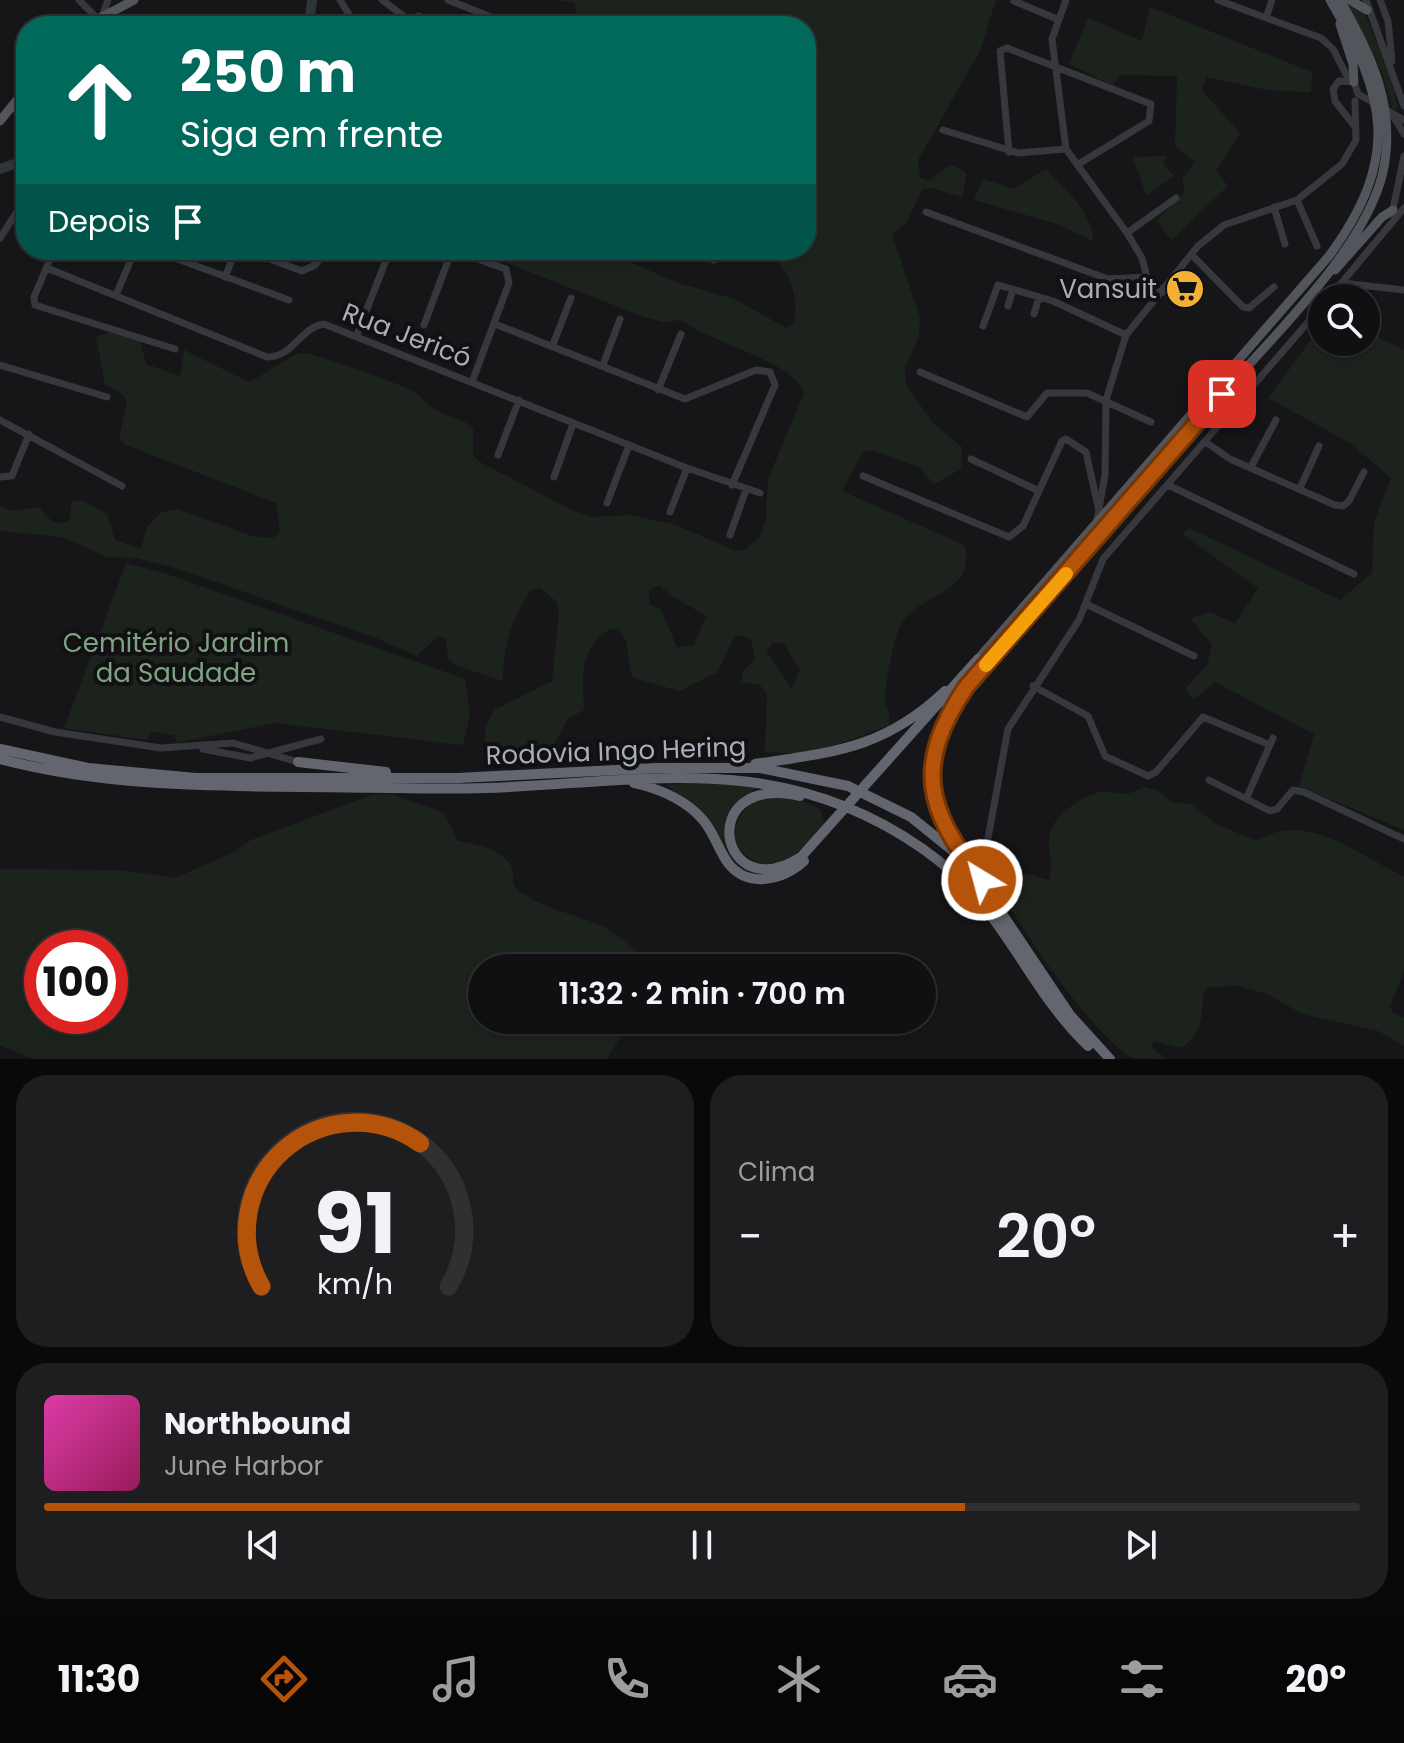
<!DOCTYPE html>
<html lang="pt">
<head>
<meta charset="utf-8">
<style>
	body { margin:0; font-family:Poppins,sans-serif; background:#1e1e20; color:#f1f3f6; height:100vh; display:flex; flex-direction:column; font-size:30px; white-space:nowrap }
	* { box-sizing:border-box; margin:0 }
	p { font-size:26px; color:#9c9d9f }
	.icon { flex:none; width:44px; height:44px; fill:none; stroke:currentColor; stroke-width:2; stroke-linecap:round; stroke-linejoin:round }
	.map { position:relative; height:1059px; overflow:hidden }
	.panel { display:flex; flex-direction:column; gap:16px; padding:16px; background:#09090a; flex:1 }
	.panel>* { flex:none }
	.top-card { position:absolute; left:16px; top:16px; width:800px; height:244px; border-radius:32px; box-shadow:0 2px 6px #0004,0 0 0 2px #303032; background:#00695c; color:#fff; overflow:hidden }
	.buttons { position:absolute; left:1308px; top:284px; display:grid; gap:16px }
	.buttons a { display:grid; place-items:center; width:72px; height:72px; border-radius:50%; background:#101012; box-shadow:0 2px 6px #0004,0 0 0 2px #303032; font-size:40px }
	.speed { position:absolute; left:24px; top:930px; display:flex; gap:16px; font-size:40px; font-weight:700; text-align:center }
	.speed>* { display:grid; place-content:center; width:104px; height:104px; border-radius:50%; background:#101012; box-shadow:0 2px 6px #0004,0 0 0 2px #303032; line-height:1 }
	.speed .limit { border:12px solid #d22; background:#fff; color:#111 }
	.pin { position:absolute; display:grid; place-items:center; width:68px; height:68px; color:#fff; margin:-34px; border-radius:16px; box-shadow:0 4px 12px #0006 }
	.me { position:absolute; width:88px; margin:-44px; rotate:323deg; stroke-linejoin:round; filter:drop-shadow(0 0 6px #0008) }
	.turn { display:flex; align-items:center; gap:28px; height:168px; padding:0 32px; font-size:36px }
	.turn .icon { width:104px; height:104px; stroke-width:2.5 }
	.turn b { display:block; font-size:56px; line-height:68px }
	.then { display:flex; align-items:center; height:76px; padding:0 32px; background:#0003; gap:16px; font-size:30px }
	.big { font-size:60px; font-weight:600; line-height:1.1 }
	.panel .tile { flex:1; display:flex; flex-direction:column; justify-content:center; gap:12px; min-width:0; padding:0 28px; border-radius:32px; background:#1e1e20 }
	.panel .dial { align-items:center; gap:0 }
	.dial svg { height:208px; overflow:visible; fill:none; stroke:#303032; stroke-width:7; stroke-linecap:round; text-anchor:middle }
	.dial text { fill:#f1f3f6; stroke:none }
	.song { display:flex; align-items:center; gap:24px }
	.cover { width:96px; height:96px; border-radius:12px; background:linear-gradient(135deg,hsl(320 70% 55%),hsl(330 70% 35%)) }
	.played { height:8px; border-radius:4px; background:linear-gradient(90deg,#b45309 70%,#303032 70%) }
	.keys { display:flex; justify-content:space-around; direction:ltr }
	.heat { display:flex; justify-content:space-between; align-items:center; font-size:44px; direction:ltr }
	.panel .tiles { flex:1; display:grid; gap:16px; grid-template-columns:1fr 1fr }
	.tile:last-child { grid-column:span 2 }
	.trip { position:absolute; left:468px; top:954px; width:468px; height:80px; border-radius:40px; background:#101012; box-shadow:0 2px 6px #0004,0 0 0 2px #303032; font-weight:600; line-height:80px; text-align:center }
	.dock { display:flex; height:128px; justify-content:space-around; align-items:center; background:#060607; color:#9c9d9f }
	.dock .icon { width:56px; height:56px }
	.dock .on { color:#b45309 }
	.dock b { font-size:36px; color:#f1f3f6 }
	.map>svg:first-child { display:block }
	.green { fill:#1c231d; fill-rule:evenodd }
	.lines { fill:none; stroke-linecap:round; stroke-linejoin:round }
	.river { stroke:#2c353c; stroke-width:10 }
	.minor { stroke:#37383d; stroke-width:7 }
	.major { stroke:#53555c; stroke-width:9 }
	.highway { stroke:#63666e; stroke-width:10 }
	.route-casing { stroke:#753606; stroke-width:20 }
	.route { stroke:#b45309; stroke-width:14 }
	.slow { stroke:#f59e0b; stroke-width:14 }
	.labels { text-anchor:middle; stroke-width:8; stroke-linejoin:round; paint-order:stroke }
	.poi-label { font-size:26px; fill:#a8adb8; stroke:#111113; text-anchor:end }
	.street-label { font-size:26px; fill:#a8adb8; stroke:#111113 }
	.park-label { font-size:26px; fill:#7fa381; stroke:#111113 }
</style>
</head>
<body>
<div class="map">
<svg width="1404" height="1059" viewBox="0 0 1404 1059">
	<rect width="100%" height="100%" fill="#161618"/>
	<!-- green -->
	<path class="green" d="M 558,0 L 996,0 L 980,51 L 918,160 L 920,177 L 928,181 L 951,165 L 967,173 L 962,197 L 931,188 L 922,189 L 907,222 L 892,234 L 920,317 L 919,337 L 905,367 L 906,385 L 933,423 L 962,447 L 961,469 L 934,484 L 918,467 L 872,450 L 863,452 L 842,491 L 964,545 C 978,593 921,592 901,624 C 894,636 886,681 885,696 C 884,707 892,713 889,725 C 850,740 807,759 765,751 L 767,694 L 760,685 L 741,682 L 743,672 L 755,658 L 751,640 L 743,635 L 734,637 L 718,672 L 679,691 L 634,678 C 623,661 635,633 611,628 C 578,651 583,673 584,710 L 568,719 L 553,746 C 521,766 463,760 494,710 L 552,681 L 559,611 L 556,601 L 540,588 L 531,590 C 511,620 503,646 503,681 L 455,665 L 448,659 L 446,639 L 438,636 L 417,656 L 371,636 L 175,568 L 137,558 L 107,557 L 62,537 L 0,531 L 0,505 L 11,511 L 39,507 C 49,519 54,527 69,521 L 72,502 L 82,500 L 107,514 L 115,540 L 141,549 L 147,527 L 160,513 L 178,509 L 252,536 L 273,538 L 280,531 L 276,503 L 126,445 L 119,438 L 127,401 L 121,393 L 105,384 L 96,337 L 115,331 L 140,341 L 146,364 L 180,376 L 184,350 L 249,382 C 261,377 290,355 301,353 C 310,351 400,384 411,390 C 421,396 429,407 440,412 C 452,419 463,418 473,428 L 473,455 L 480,462 L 572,510 L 593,517 L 631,515 L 676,525 L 736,551 L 745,549 L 760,537 L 766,518 L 768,479 L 804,393 C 793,360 711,344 682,320 L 663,322 L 644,317 L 474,250 L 602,250 L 678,283 L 734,299 L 786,328 L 794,324 C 800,295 789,267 763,250 L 806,250 L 806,26 L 578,26 L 575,3 ZM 659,585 C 673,598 690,606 706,616 L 694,646 L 677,647 L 661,610 L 649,604 L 649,590 ZM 773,643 L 783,643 L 800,669 L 792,689 L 766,651 Z
		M 1347,4 L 1365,13 L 1392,81 L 1398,108 L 1393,111 L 1382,72 Z
		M 1150,7 L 1312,72 L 1311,92 L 1267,90 L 1206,77 L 1202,90 L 1240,133 L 1216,171 L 1228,186 L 1171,240 L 1157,220 L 1185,192 L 1182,179 L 1195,162 L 1175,146 L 1177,76 L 1121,75 L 1112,85 L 1069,64 L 1088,18 L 1142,41 Z
		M 1168,156 L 1163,163 L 1174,176 L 1146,195 L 1133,157 Z
		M 1046,169 C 1063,188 1094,213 1093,241 L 1057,224 L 974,200 L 983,179 L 1014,189 Z
		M 1322,325 L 1322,342 L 1366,342 L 1366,331 L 1404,350 L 1404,830 L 1299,786 L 1314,734 L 1215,682 L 1193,700 L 1185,689 L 1207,665 L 1212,645 L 1190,618 L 1211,612 L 1235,624 L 1258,588 L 1182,534 L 1189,528 L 1340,600 L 1372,573 L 1374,522 L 1391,478 L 1350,443 L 1268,398 Z
		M 126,563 L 164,573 L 465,679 L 470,715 L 463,745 L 275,723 L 176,743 L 175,735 L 152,732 L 147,740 L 64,728 Z
		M 700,782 L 760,787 C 727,799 705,858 750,870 C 760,873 773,871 783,871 L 759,876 L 734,866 L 704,815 L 666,785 Z
		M 1144,787 L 1158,791 L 1172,802 L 1191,804 L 1214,823 L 1257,841 C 1306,809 1359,856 1404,876 L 1404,971 L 1390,1007 L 1394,1014 L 1404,1017 L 1404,1046 L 1378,1031 L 1302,1014 L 1267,994 L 1239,986 L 1209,987 L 1203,994 C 1202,1018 1202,1034 1181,1048 L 1154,1041 L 1151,1047 L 1167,1059 C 1157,1059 1140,1059 1131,1057 C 1091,1033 1015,923 995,879 L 1023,873 L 1049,880 C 1056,862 1043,845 1053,826 C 1060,812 1082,797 1097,793 C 1116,787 1117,802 1144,787 Z
		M 391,794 L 444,813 L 458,841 C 474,843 505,850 512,868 C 514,873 512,880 515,887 C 541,909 569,912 600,925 C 619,934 638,953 655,966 L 482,968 L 482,1020 L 633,1020 L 606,1059 L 35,1059 L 0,1046 L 0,869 L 119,870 L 175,878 L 232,853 L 251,840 L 371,795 ZM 42,948 L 110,948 L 110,1016 L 42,1016 Z
		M 760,798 L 797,799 L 820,809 L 824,823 C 795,858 771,886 733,843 C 736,821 740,809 760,798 Z"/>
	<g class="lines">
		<!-- river -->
		<path class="river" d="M 309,26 L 312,0
			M 0,169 L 26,160"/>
		<!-- minor -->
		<path class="minor" d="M 79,0 L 97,18
			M 340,0 L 356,26
			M 382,0 L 405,17 L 430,26
			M 448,0 L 514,26
			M 1066,0 L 1052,39 L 1066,149 L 1127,233 L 1142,258 L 1147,277 L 1163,292
			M 1218,0 L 1321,38 L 1333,49 L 1349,80
			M 1366,0 L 1404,106
			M 1380,0 L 1388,21 L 1392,61
			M 1014,1 L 1057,19
			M 103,14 L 108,0
			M 1266,18 L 1272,0
			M 412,19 L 419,16 L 449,26
			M 1393,116 L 1404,134
			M 1356,128 L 1335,101 L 1333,89 L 1339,81 L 1354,82 L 1358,94 L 1404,120
			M 943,130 L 1018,153 L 1066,149
			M 1009,152 L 1000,51 L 1007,48 L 1151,104 L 1149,121 L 1077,165
			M 1297,200 L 1317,246
			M 1274,207 L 1285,244
			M 926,212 L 1108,279 L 1147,277
			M 1392,214 L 1404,156
			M 1127,233 L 1176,198
			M 0,238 L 26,198
			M 54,250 L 34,297 L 35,305 L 175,349
			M 153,250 L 289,300
			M 245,250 L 302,271 L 315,265 L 327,250
			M 690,250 L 714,260
			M 1192,255 L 1243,307 L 1249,308 L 1274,287
			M 47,268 L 267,357 C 292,358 301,327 324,324 L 687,468 L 760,493
			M 225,277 L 234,255 L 241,250
			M 1342,283 L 1404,290
			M 116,295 L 135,250
			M 1329,298 L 1404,208
			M 1008,306 L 1013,289
			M 1034,314 L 1039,297
			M 495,324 L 685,399 L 756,370 L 770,372 L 775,385 L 732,485
			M 424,325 L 452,250 L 506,269 L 509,283 L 472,382
			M 983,326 L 998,285 L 1053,301 L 1126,335
			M 356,337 L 390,250
			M 552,347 L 571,298
			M 0,365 L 107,397
			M 603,365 L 620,319
			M 920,372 L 1027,417 L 1047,393 L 1087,393 L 1151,422
			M 658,390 L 681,334
			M 0,420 L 122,486
			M 1207,443 L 1230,459 L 1335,505 L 1343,506 L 1349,501 L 1364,472
			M 498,455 L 519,400
			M 971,459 L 1039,491
			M 1251,467 L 1276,420
			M 863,476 L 1009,537 L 1023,526 L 1062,441 L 1066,439 L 1086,452 L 1099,511
			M 0,477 L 12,476 L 29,434
			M 554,477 L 573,424
			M 1168,485 L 1354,574
			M 1300,488 L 1319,446
			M 607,503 L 629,445
			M 670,512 L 687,468
			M 1097,520 L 1105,475 L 1106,400 L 1126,335 L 1198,246 L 1224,225 L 1297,200 L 1342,164 L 1356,140 L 1355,101
			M 730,535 L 746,490
			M 1086,604 L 1194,656
			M 1033,686 L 1088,716 L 1105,756 L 1148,776 L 1156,772 L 1203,717 L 1270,745
			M 0,717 L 55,732 L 161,748 L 233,743 L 298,762
			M 203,749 L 250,758 L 321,739
			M 1209,780 L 1270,811 L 1277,809 L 1293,790 L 1304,792 L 1404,839
			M 1246,799 L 1273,738
			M 986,849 L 1008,729 L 1079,620 L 1103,559 L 1322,306"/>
		<!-- major -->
		<path class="major" d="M 1350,0 L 1367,10
			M 1340,24 L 1353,64 L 1354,82
			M 85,26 L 134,0
			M 0,121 L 26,89
			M 1335,270 L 1382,217 L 1393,210
			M 978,659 L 1329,256 C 1400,159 1388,99 1330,0
			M 966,687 C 1050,592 1134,496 1217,400 C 1270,339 1365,250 1383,172 C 1397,107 1371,54 1340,0"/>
		<!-- highway -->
		<path class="highway" d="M 956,703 C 924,750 927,801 958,848
			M 948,706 L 966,687
			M 0,749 L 88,768 L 196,778 L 458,778 L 656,768 L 760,768 L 848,786 L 911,817 L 968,863 L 1070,1015 L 1110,1059
			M 0,759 C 99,785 198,786 299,787 C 362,787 424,790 486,788 C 648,782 780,749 923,849 C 1005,906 1023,983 1088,1046
			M 298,762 L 386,772
			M 755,764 C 833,752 884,749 945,691
			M 634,783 C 660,789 685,799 703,820 C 714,833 718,849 728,863 C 748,889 783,880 804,861
			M 800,796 C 693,772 719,910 801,857 L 978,659"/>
	</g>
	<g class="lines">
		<defs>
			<path id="route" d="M 982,880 C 925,809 914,765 966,687 L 1222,394"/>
		</defs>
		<!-- route casing -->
		<use href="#route" class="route-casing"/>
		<!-- route -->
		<use href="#route" class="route"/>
		<!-- slow -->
		<path class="slow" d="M 986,665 L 1066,574"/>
	</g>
	<!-- icons -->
	<defs>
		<symbol id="supermarket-disc" viewBox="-11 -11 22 22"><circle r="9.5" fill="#f2b134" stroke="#111113"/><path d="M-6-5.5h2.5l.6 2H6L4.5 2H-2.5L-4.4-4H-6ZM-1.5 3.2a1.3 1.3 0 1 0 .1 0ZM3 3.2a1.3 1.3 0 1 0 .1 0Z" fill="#111"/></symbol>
	</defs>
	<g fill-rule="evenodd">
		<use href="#supermarket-disc" x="1163" y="267" width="44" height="44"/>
	</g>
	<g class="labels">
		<!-- poi labels -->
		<g class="poi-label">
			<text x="1157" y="298">Vansuit</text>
		</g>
		<!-- street labels -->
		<g class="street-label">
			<text transform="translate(407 335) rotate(21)" y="9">Rua Jericó</text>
			<text transform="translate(616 751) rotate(-2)" y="9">Rodovia Ingo Hering</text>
		</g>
		<!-- park labels -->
		<g class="park-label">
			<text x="176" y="652">Cemitério Jardim<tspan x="176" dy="30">da Saudade</tspan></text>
		</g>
	</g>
</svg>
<div class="buttons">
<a><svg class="icon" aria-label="search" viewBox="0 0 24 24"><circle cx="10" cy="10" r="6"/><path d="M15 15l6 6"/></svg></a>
</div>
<div class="speed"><div class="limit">100</div></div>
<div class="pin" style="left:1222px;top:394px;background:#d93025"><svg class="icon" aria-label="arrive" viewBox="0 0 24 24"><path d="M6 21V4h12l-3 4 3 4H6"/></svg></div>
<svg class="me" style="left:982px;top:880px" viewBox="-20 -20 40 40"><circle r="17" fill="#b45309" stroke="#fff" stroke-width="3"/><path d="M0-11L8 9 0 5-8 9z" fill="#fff"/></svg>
<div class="trip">11:32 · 2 min · 700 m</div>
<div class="top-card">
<div class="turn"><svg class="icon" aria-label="ahead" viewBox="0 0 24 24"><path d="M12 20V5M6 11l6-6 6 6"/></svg><div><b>250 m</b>Siga em frente</div></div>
<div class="then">Depois<svg class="icon" aria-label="arrive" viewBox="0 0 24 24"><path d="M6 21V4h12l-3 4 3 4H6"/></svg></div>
</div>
</div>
<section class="panel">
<div class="tiles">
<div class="tile dial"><svg viewBox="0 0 100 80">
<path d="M14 69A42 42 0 1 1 86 69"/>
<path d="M14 69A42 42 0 0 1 75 14" stroke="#b45309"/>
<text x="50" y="56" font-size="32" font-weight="700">91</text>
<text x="50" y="72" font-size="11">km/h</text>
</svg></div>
<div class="tile"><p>Clima</p>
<div class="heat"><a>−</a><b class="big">20°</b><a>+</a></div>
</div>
<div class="tile">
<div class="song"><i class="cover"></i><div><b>Northbound</b><p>June Harbor</p></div></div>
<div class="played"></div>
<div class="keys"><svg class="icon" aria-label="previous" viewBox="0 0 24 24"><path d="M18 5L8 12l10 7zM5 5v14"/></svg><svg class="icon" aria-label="pause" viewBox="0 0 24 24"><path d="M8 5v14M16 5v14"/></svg><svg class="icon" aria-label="next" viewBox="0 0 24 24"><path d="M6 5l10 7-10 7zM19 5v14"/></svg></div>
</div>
</div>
</section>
<nav class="dock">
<b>11:30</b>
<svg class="icon on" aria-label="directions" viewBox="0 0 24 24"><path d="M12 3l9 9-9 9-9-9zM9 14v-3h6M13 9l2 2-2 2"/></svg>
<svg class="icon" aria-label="music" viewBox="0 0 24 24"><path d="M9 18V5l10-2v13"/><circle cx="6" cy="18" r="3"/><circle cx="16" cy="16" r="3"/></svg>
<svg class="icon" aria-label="phone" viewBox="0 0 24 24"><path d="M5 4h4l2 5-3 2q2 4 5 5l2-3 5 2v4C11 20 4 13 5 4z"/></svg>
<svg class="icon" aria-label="climate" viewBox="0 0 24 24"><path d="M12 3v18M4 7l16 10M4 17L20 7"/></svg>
<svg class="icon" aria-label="car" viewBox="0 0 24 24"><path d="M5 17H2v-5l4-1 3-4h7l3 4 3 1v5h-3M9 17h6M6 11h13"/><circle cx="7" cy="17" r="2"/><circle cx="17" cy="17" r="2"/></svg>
<svg class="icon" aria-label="filters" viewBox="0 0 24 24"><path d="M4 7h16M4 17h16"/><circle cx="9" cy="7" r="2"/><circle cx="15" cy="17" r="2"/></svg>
<b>20°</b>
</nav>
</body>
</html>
